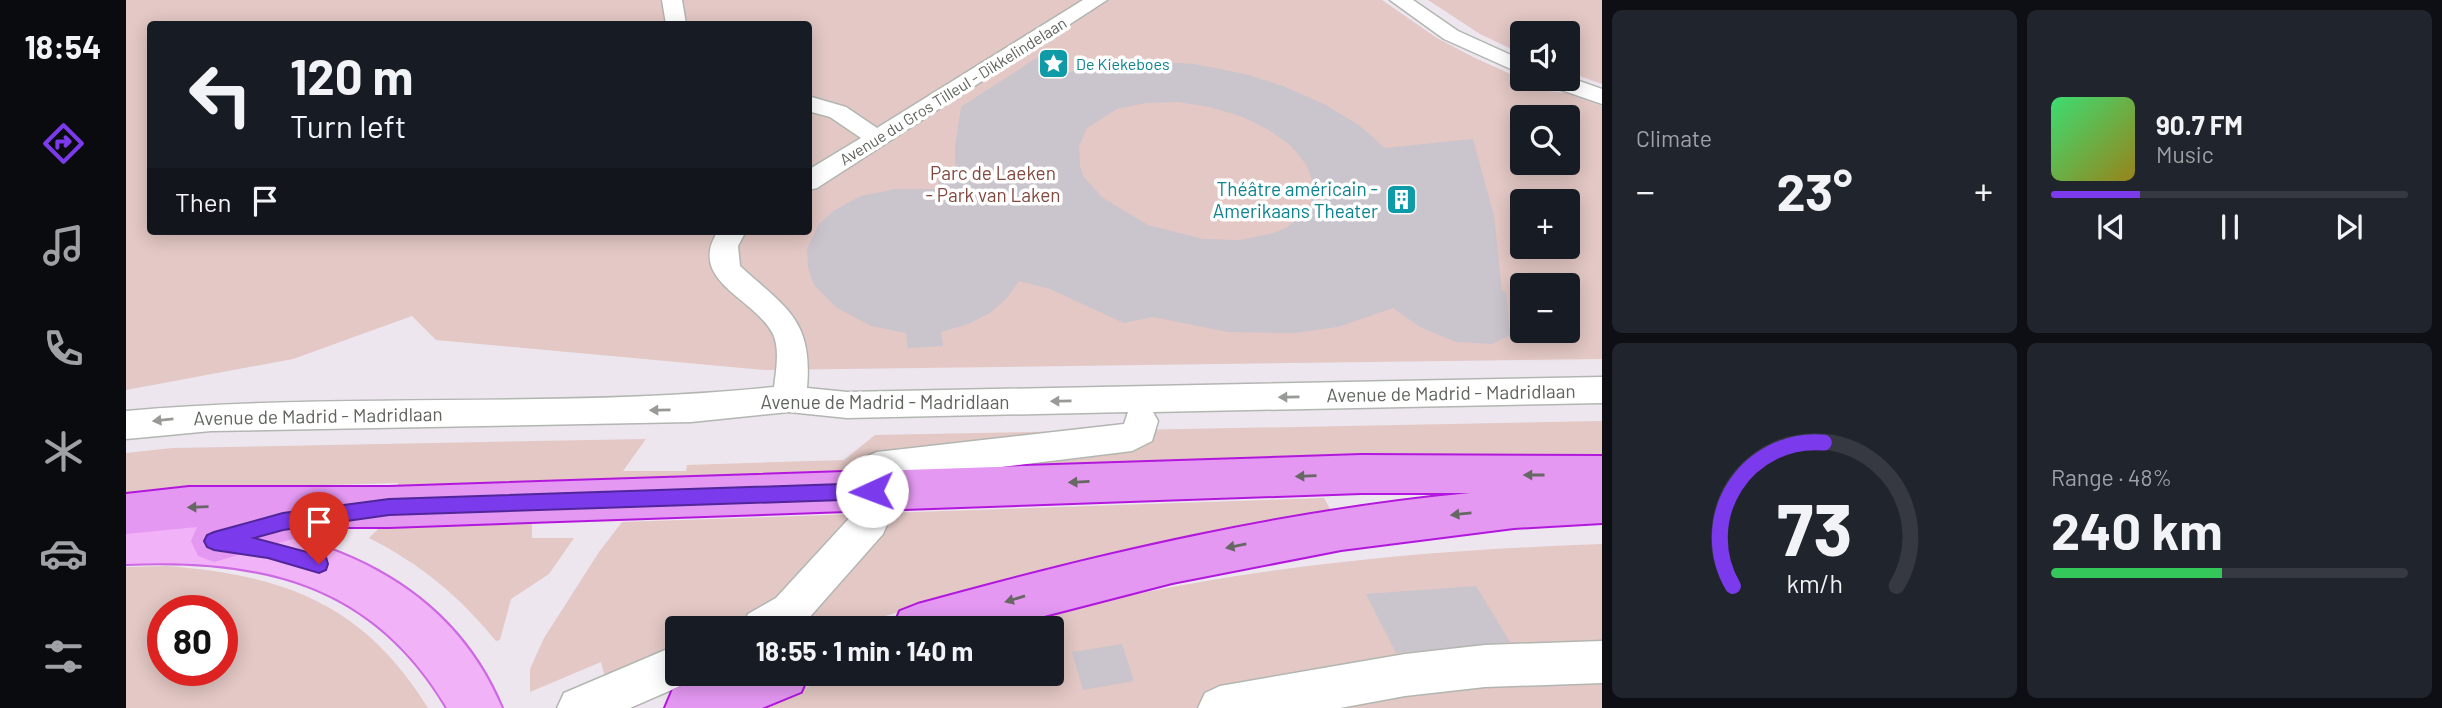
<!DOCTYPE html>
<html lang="en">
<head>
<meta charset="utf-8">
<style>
	body { margin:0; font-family:Barlow,sans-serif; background:#20242c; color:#f1f3f6; height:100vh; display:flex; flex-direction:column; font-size:26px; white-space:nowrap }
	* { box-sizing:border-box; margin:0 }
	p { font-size:23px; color:#9ea1a6 }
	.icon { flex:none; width:38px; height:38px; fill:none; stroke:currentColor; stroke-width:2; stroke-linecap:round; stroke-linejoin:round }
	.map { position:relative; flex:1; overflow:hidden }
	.sheet { display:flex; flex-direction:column; gap:10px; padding:10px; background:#0d0f14; width:840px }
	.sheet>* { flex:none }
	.guide { position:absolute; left:21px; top:21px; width:665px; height:214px; border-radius:7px; box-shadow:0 4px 18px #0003; background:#171b24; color:#f1f3f6; overflow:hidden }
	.tools { position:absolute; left:1384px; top:21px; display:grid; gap:14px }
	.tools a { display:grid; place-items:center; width:70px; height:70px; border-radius:7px; background:#171b24; box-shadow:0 4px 18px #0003; font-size:35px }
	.speed { position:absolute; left:21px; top:595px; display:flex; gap:14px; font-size:35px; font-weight:700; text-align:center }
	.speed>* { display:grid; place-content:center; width:91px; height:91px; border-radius:50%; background:#171b24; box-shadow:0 4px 18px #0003; line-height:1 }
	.speed .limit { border:10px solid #d22; background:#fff; color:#111 }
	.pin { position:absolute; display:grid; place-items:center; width:60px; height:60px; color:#fff; margin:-72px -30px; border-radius:50% 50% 50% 0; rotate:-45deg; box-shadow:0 0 7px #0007 }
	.pin .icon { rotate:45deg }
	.me { position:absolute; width:77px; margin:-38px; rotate:268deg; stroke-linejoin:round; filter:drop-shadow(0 0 5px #0008) }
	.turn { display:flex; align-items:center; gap:24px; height:147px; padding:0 28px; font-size:32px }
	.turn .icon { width:91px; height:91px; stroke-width:2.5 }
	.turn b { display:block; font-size:49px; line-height:60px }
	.then { display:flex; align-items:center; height:66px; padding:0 28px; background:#0003; gap:14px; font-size:26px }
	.big { font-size:52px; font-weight:700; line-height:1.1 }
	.sheet .card { flex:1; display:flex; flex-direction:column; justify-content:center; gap:10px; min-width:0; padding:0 24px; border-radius:10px; background:#20242c }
	.sheet .dial { align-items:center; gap:0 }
	.dial svg { height:182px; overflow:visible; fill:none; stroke:#363941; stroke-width:7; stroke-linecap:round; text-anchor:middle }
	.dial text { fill:#f1f3f6; stroke:none }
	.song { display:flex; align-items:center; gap:21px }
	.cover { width:84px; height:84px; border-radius:10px; background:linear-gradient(135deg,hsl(140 70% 55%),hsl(50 70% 35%)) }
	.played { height:7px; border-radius:4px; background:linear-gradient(90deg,#7c3aed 25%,#363941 25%) }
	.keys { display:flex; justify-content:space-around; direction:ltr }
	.heat { display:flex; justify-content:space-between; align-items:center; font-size:38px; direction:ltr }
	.charge { height:10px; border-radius:5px; background:linear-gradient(90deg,#34c759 48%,#363941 0) }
	.sheet .tiles { flex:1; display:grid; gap:10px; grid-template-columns:repeat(2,1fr) }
	.trip { position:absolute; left:539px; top:616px; width:399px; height:70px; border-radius:7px; background:#171b24; box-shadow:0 4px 18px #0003; font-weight:700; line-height:70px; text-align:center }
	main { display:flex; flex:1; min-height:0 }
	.dock { display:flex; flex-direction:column; width:126px; justify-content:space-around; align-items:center; background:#090b0e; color:#9ea1a6 }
	.dock .icon { width:49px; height:49px }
	.dock .active { color:#7c3aed }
	.dock b { font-size:32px; color:#f1f3f6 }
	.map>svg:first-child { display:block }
	.green { fill:#e3c8c5; fill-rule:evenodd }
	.building { fill:#cac4cc; fill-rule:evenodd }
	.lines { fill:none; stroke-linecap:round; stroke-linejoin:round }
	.minor-casing { stroke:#b2b6b1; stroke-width:3 }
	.major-casing { stroke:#cd69e3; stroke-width:4 }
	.highway-casing { stroke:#b217dd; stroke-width:4 }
	.minor { fill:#fff; fill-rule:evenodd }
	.major { fill:#f2b2f7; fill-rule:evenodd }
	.highway { fill:#e498f2; fill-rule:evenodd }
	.oneway { fill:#989a96 }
	.oneway2 { fill:#676764 }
	.route { fill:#7c3aed; stroke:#51269a; stroke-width:2 }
	.labels { text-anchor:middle; stroke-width:7; stroke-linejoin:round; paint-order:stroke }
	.far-culture-label { font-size:16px; fill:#0d838f; stroke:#fff; text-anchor:start }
	.far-street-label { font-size:16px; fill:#60645d; stroke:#fff }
	.park-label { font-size:19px; fill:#82483e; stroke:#fff }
	.culture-label { font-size:19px; fill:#0d838f; stroke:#fff; text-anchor:end }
	.street-label { font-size:19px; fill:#60645d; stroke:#fff }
</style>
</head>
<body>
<main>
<nav class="dock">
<b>18:54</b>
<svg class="icon active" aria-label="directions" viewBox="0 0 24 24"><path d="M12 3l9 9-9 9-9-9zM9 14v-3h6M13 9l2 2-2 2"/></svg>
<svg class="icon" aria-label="music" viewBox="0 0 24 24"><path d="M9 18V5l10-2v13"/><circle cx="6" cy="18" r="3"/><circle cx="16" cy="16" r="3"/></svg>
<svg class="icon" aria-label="phone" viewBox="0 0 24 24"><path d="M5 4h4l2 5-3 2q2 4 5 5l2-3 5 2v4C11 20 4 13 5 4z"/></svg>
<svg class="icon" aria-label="climate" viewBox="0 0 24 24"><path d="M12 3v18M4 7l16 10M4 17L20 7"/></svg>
<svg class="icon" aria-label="car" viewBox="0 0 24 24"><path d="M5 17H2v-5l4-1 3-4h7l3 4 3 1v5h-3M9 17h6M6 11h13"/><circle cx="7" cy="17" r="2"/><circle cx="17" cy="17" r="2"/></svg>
<svg class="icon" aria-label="filters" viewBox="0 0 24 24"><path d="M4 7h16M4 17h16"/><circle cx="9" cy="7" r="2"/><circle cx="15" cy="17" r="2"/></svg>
</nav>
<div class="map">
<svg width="1476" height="708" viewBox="0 0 1476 708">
	<rect width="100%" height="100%" fill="#ede6ee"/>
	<!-- green -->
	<path class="green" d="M 0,0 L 1256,0 L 1311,38 L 1349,58 L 1422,91 L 1440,93 L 1476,106 L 1476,359 L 639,370 L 310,340 L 286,316 L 167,359 L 0,390 ZM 24,24 L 682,24 L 682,231 L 24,231 ZM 1396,117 L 1442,117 L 1442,163 L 1396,163 ZM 1396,201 L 1442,201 L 1442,247 L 1396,247 ZM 1396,285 L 1442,285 L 1442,331 L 1396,331 Z
		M 1302,0 L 1476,0 L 1476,84 L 1442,72 L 1442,33 L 1396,33 L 1396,54 L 1354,34 Z
		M 1476,421 L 1476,465 L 270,491 L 272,483 L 91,488 L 0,496 L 0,453 L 46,448 L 520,439 L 497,471 L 560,471 L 561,465 L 718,460 L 749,435 Z
		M 1198,498 L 1208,516 L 844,592 L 716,628 L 551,628 L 551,674 L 582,674 L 491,708 L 487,708 L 475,662 L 404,692 L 404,669 L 418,638 L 473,552 L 496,522 Z
		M 406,523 L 406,538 L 448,538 L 423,574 L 385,599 L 374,640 L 370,641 C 334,597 295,564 243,538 L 254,527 Z
		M 1476,544 L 1476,708 L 617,708 L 721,674 L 926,674 L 926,628 L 875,628 C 1069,571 1274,551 1476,544 Z
		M 41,566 C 158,575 238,604 302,708 L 0,708 L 0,567 ZM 37,611 L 96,611 L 96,670 L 37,670 Z"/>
	<!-- building -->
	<path class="building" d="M 915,55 L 939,73 L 976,64 L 1018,61 L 1068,64 L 1119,74 L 1157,86 L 1200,105 L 1234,126 L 1259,148 L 1347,139 L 1368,216 L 1376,291 L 1380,292 L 1384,335 L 1366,344 L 1330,342 L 1294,327 L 1267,308 L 1212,327 L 1168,333 L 1102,332 L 1027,317 L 998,323 L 924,289 L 893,281 L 881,298 L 864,313 L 842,324 L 815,332 L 817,346 L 782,348 L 780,333 L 745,326 L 711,308 L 688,285 L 682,267 L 681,249 L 693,224 L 707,211 L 735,196 L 769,189 L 809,189 L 818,172 L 829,171 L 829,147 L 835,107 ZM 1051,102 L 1084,107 L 1117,117 L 1143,130 L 1164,145 L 1180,164 L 1188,185 L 1185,204 L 1179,213 L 1160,228 L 1147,233 L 1114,240 L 1077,239 L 1022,225 L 977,198 L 958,177 L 954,166 L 953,146 L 961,128 L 991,109 L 1019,103 Z
		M 1350,586 L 1384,642 L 1270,653 L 1240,594 Z
		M 996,644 L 1008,681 L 957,690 L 946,652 Z"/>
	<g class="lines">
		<defs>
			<path id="minor" d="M 536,0 L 556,0 L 560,24 L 540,24 Z
				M 957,0 L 981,0 L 691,188 L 682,190 L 682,170 L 735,138 L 704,117 L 682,111 L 682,96 L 720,107 L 751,128 Z
				M 1264,0 L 1287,0 L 1332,31 L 1396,60 L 1396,74 L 1318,39 Z
				M 1442,77 L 1476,89 L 1476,104 L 1418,84 L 1415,79 Z
				M 592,231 L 620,231 L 612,246 L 614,266 C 660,308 687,319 681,388 L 721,392 L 1476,377 L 1476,403 L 1027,412 L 1032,421 L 1026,441 L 1006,451 L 762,481 L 765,516 L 757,534 L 674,628 L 616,628 L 622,614 L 650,598 L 728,513 C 727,484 718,464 751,452 L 998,424 L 1002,412 L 721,418 L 663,412 L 565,422 L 85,431 L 0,439 L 0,411 C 215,392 433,409 648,387 C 650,371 654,349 647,334 C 628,297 560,281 592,231 Z
				M 1476,641 L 1476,683 L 1359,687 L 1279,696 L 1214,708 L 1072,708 L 1079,693 L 1094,686 L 1279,654 L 1359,645 Z
				M 551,645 L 551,674 L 569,674 L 566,681 L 504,708 L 431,708 L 438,693 Z"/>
			<path id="major" d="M 42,520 C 179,524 319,571 376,708 L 321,708 C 247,583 136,558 0,564 L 0,522 Z"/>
			<path id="highway" d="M 1235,455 L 1476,456 L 1476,523 L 1388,528 L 1215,550 L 1046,583 L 872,628 L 767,628 L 774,611 L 792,604 C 973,554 1156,511 1344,493 L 1235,493 L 263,527 L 184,527 L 180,535 L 88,562 L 72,556 L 65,541 L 71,527 L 0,534 L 0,494 L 63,487 L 263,487 Z
				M 587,674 L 683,674 L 675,692 L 636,708 L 539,708 L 547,689 Z"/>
		</defs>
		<!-- minor casing -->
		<use href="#minor" class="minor-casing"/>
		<!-- major casing -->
		<use href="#major" class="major-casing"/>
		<!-- highway casing -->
		<use href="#highway" class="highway-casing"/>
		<!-- minor -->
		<use href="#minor" class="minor"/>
		<!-- major -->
		<use href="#major" class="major"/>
		<!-- highway -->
		<use href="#highway" class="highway"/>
	</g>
	<!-- one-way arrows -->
	<defs><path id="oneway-solid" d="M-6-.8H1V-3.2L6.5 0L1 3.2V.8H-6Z" transform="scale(1.75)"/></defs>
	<g class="oneway">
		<use href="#oneway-solid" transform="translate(1163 397) rotate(179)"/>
		<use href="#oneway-solid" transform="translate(935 401) rotate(179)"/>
		<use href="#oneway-solid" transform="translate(534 410) rotate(179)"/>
		<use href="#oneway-solid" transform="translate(37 420) rotate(174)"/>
	</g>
	<g class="oneway2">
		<use href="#oneway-solid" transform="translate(1408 475) rotate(-180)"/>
		<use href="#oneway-solid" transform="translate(1180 476) rotate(178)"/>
		<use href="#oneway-solid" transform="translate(953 482) rotate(177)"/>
		<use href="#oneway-solid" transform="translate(72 507) rotate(178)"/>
		<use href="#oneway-solid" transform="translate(1335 514) rotate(174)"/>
		<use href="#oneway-solid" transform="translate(1110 546) rotate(169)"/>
		<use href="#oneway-solid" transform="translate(889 599) rotate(163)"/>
	</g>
	<!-- route -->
	<path class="route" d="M 746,483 L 752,486 L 755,491 L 752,497 L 746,499 L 263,515 L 157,530 L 128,538 L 200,557 L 202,564 L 200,570 L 193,573 L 142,558 L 88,550 L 81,547 L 78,541 L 81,535 L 88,532 L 157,513 L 263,499 Z"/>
	<!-- icons -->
	<defs>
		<symbol id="sight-square" viewBox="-11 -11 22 22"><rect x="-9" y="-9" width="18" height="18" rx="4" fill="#0f9aa8" stroke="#fff"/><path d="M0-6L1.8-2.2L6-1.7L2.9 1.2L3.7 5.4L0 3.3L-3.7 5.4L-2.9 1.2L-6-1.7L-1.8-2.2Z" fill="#fff"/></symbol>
		<symbol id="building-square" viewBox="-11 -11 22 22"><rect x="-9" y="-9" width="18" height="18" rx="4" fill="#0f9aa8" stroke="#fff"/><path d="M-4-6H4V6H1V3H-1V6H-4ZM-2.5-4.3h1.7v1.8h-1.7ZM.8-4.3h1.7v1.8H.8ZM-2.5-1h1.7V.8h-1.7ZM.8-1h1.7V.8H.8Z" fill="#fff"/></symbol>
	</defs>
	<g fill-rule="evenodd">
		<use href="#sight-square" x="910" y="46" width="35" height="35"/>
		<use href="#building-square" x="1258" y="182" width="35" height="35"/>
	</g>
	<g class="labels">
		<!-- far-culture labels -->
		<g class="far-culture-label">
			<text x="950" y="70">De Kiekeboes</text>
		</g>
		<!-- far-street labels -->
		<g class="far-street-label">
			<text transform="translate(827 91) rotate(-32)" y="6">Avenue du Gros Tilleul - Dikkelindelaan</text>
		</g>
		<!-- park labels -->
		<g class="park-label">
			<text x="867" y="180">Parc de Laeken<tspan x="867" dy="22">- Park van Laken</tspan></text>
		</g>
		<!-- culture labels -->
		<g class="culture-label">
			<text x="1252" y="196">Théâtre américain -<tspan x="1252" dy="22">Amerikaans Theater</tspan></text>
		</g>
		<!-- street labels -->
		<g class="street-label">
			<text transform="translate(1325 393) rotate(-1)" y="7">Avenue de Madrid - Madridlaan</text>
			<text x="759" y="409">Avenue de Madrid - Madridlaan</text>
			<text transform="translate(192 416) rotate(-1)" y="7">Avenue de Madrid - Madridlaan</text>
		</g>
	</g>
</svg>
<div class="tools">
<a><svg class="icon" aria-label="sound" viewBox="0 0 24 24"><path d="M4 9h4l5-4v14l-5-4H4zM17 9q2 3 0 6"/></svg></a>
<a><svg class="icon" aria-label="search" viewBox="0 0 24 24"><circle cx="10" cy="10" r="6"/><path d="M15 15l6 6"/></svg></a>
<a>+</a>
<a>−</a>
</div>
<div class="speed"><div class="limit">80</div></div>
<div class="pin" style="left:193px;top:564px;background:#d93025"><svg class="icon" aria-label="arrive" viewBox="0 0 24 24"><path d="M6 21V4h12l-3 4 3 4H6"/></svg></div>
<svg class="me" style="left:746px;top:491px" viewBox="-20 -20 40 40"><circle r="19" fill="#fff"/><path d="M0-13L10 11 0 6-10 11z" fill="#7c3aed"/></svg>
<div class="trip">18:55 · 1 min · 140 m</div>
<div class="guide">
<div class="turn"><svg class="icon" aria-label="left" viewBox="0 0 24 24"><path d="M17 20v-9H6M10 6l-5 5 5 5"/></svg><div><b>120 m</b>Turn left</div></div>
<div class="then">Then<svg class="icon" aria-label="arrive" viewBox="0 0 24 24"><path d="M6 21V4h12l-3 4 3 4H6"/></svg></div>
</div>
</div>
<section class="sheet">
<div class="tiles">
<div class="card"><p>Climate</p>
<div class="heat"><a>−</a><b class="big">23°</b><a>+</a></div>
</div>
<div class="card">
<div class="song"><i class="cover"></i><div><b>90.7 FM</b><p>Music</p></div></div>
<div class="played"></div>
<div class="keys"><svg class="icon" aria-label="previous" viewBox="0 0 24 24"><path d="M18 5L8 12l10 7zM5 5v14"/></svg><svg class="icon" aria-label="pause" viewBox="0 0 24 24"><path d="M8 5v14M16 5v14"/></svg><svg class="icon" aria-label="next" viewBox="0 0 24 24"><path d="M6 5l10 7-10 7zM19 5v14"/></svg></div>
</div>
<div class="card dial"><svg viewBox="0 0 100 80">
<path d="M14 69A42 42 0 1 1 86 69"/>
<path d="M14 69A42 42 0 0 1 54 6" stroke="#7c3aed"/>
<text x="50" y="56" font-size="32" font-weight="700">73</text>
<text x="50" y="72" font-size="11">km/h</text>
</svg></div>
<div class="card"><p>Range · 48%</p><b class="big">240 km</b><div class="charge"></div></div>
</div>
</section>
</main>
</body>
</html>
